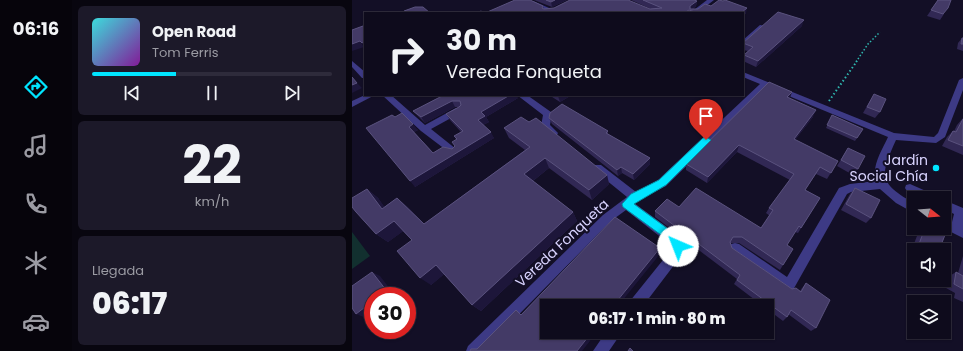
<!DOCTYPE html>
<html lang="es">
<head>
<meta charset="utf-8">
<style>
	body { margin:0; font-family:Poppins,sans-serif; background:#1c1929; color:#f1f3f6; height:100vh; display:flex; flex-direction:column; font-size:15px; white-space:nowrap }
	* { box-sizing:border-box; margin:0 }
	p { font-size:13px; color:#9b9ba3 }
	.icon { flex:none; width:22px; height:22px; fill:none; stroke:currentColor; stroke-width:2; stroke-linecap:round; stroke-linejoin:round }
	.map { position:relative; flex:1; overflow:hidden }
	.drawer { display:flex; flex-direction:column; gap:6px; padding:6px; background:#08060f; width:280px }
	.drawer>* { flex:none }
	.hud { position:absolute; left:12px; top:12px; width:380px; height:84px; border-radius:0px; box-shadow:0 1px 3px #0004,0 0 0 1px #2e2b3b; background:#0e0b1c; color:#f1f3f6; overflow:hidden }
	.needle { width:26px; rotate:107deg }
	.buttons { position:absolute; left:555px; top:191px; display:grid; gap:8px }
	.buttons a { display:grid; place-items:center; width:44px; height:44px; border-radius:0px; background:#0e0b1c; box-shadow:0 1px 3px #0004,0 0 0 1px #2e2b3b; font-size:20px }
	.speed { position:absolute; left:12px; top:287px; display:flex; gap:8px; font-size:20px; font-weight:700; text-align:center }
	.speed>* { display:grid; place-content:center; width:52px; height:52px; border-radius:50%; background:#0e0b1c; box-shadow:0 1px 3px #0004,0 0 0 1px #2e2b3b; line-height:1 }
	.speed .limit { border:6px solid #d22; background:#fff; color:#111 }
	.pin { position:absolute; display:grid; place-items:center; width:34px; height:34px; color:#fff; margin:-41px -17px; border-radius:50% 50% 50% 0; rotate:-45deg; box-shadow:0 0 4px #0007 }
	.pin .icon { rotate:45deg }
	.me { position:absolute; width:44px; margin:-22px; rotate:316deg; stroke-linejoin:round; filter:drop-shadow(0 0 3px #0008) }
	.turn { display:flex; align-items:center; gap:14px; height:84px; padding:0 16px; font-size:18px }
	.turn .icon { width:52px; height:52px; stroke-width:2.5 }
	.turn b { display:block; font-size:28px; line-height:34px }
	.big { font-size:30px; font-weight:800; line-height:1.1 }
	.drawer .card { flex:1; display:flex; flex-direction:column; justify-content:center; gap:6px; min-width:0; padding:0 14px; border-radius:6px; background:#1c1929 }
	.drawer .dial { align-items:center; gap:0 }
	.dial b { font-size:52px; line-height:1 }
	.song { display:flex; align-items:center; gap:12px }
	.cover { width:48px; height:48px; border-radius:6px; background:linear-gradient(135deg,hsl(180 70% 55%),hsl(290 70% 35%)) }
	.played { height:4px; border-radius:2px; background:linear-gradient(90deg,#00e5ff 35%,#2e2b3b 35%) }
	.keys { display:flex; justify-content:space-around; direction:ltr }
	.trip { position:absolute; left:188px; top:299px; width:234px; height:40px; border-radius:0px; background:#0e0b1c; box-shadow:0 1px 3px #0004,0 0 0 1px #2e2b3b; font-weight:800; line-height:40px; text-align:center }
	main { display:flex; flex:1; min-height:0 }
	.dock { display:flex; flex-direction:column; width:72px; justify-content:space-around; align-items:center; background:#06040b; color:#9b9ba3 }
	.dock .icon { width:28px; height:28px }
	.dock .selected { color:#00e5ff }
	.dock b { font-size:18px; color:#f1f3f6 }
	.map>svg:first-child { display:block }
	.green { fill:#12302f }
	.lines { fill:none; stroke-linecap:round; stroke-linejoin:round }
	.path-far1 { stroke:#2fb8b0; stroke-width:1.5; stroke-dasharray:1.5 2; stroke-linecap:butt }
	.path { stroke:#2fb8b0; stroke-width:2; stroke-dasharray:1.5 2.5; stroke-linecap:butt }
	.minor { fill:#3d3a85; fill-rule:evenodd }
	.wall { fill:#312854 }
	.shaded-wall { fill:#1d163a }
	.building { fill:#433a66; stroke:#5a527e }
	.route { fill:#00e5ff; stroke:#0095a6 }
	.poi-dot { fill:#00e5ff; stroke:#130f26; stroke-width:1.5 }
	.labels { text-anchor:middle; stroke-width:4; stroke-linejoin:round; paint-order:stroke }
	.poi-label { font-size:14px; fill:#d9d4ff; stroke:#130f26; text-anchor:end }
	.street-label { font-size:14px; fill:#d9d4ff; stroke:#130f26 }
</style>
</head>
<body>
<main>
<nav class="dock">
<b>06:16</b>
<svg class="icon selected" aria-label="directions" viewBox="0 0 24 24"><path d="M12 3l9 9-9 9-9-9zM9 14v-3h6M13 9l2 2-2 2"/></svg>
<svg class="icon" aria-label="music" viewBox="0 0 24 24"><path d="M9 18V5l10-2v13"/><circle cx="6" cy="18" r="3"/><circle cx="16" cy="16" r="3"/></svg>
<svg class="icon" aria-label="phone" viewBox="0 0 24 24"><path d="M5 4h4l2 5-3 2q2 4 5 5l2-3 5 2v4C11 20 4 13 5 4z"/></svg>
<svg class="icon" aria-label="climate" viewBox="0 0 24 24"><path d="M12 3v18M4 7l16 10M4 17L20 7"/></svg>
<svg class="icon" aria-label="car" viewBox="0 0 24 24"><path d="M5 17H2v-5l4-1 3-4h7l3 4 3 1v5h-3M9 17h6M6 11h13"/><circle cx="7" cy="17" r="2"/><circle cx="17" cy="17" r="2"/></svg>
</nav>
<section class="drawer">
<div class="card">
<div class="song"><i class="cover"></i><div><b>Open Road</b><p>Tom Ferris</p></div></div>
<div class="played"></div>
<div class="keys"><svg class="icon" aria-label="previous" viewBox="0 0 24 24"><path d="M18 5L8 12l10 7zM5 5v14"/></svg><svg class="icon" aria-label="pause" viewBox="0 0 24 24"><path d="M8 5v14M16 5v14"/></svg><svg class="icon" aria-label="next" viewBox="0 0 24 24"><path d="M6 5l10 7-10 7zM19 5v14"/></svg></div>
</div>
<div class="card dial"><b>22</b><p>km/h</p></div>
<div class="card"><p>Llegada</p><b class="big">06:17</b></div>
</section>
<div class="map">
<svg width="611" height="351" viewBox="0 0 611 351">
	<rect width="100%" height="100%" fill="#130f26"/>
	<!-- green -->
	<path class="green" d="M 0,232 L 18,256 L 0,269 Z"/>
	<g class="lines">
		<!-- path-far1 -->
		<path class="path-far1" d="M 504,62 L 516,44 L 528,32"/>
		<!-- path -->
		<path class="path" d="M 477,101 L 505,61"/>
		<!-- minor -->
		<path class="minor" d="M 355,0 L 362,0 L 345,13 L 338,13 Z
			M 177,1 L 181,1 L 204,11 L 199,12 L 177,3 Z
			M 408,25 L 413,26 L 391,46 L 391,40 Z
			M 0,61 L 13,72 L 13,78 L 10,78 L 0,67 Z
			M 391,72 L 542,133 L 582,137 L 586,133 L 607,80 L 611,78 L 611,90 L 593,137 L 584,143 L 544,140 C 528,175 526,183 562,203 L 562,213 L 544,203 L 528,189 L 499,192 L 495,194 L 441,290 L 437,292 L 379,252 L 377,248 L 379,244 L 383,243 L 387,244 L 435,277 L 487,188 L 498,184 L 524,181 C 519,167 530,150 536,137 L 415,87 L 314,186 L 282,203 L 327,236 L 332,246 L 329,256 L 291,306 L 276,306 L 278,301 L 319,250 L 320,246 L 274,210 L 259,221 L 131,351 L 114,351 L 116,346 L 251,215 L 275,197 L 243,171 L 241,168 L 243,165 L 249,165 L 284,192 L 306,180 L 408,84 L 391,77 Z
			M 13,95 L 23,95 L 0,107 L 0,101 Z
			M 30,95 L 39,95 L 73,125 L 104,108 L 110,108 L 111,110 L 110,112 L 79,129 L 104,149 L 106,151 L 104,153 L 98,153 L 69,131 Z
			M 165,95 L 175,95 L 199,112 L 200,114 L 198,125 L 206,133 L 205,135 C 199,137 192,131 189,126 L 191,115 Z
			M 558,184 L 583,195 L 584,198 C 574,198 558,198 553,188 L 554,185 Z
			M 592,200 L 611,208 L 611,238 L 591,228 L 592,218 L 600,222 L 602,214 L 592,209 Z
			M 254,332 L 270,332 L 257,351 L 241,351 Z"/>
	</g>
	<!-- wall -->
	<path class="wall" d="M 182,0 L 215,0 L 200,7 Z
		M 279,0 L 342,0 L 345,1 L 344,6 L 341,9 L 346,9 L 359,6 L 394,13 L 391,16 L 391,13 L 133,13 L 191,6 L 192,9 L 299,9 Z
		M 586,0 L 592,14 L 588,20 L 575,16 Z
		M 450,26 L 404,67 L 391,61 L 392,55 L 396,51 L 391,50 L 391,43 Z
		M 610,38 L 611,38 L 611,51 L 605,49 L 606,43 Z
		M 522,94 L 528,112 L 523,118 L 511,113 Z
		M 92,95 L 166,98 L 134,117 L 137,122 L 131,125 L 142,138 L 63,187 L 43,117 L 66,130 L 62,132 L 81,153 L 100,149 L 103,146 L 104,139 L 102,136 L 109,132 L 98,120 L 94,114 L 107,107 L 103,107 L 73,123 L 61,111 Z
		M 197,95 L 220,95 L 208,102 Z
		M 333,95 L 340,95 L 338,97 Z
		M 437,98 L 461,117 L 443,140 L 486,161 L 475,179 L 464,174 L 453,190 L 468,198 L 446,233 L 443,232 L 435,245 L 431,265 L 428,270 L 387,243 L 378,243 L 380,248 L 440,289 L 448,291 L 450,288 L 454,283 L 464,328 L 459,331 L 436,314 L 435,317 L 431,321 L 415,309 L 415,306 L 411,306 L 382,284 L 385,279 L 303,217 L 303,211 L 327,207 L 409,228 L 418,216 L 414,213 L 417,208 L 438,180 L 385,152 L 355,183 L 334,170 L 334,164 Z
		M 480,115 L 511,129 L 503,141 L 474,128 Z
		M 197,118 L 256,131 L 256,134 L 298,158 L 298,164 L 282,180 L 270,173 L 266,176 L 200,124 Z
		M 611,118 L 611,155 L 590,146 L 595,137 L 601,131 L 602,131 L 605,125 Z
		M 152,128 L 255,175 L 257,184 L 240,200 L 197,168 L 181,181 L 221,212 L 225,221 L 129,311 L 120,305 L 92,274 L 79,285 L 60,240 L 51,231 L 36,242 L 24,234 L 15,189 L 26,198 L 32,207 L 45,198 L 72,224 L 173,150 L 157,138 Z
		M 496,148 L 506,169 L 501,175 L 485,166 Z
		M 503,188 L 519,218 L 514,223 L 489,210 L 498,194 Z
		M 568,228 L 592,228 L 587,250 L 562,250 L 560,249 Z
		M 611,256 L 611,302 L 602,298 L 603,293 L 594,288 L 596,277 L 604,272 L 606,273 Z"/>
	<!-- shaded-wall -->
	<path class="shaded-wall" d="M 203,0 L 215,0 L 200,7 L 199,2 Z
		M 345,1 L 344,6 L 339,10 L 338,6 Z
		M 395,8 L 394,13 L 391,16 L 391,13 L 389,13 Z
		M 337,10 L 337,13 L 332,13 Z
		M 452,20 L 450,26 L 404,67 L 406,61 Z
		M 8,41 L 12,47 L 0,51 L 0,44 Z
		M 13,41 L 13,47 L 10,43 Z
		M 5,83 L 10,88 L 0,93 L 0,85 Z
		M 440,92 L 438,98 L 433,104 L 435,97 Z
		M 158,95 L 165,95 L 166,98 L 134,117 L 137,122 L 129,126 L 126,120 L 129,112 Z
		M 209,95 L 220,95 L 208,102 L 206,96 Z
		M 100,101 L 103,107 L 73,123 L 69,117 Z
		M 464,110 L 461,117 L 439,145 L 442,139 Z
		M 61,124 L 66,130 L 62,132 L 57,127 Z
		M 139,132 L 142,138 L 63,187 L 58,181 Z
		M 387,145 L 385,152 L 355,183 L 356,177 Z
		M 193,158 L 197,168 L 177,184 L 172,174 Z
		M 298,158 L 298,164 L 282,180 L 281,174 Z
		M 269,167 L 270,173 L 266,176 L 265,170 Z
		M 255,175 L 257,184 L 240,200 L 237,190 Z
		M 15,189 L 26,198 L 41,218 L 30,209 Z
		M 45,198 L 56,207 L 81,233 L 72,224 Z
		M 221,212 L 225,221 L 129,311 L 120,305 Z
		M 42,221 L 53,230 L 36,242 L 24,234 Z
		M 308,248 L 308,254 L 266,306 L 261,306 Z
		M 84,265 L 94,273 L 79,285 L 68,278 Z
		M 20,272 L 28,276 L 42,294 L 40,296 L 27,296 Z
		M 21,301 L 21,312 L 14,318 L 4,314 Z
		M 240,332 L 245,332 L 230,351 L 225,351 Z"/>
	<!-- building -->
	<path class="building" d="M 163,0 L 178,0 L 191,6 L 190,8 L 192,9 L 202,8 L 218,0 L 276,0 L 298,9 L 310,8 L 291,0 L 342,0 L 345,1 L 338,6 L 338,9 L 346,9 L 353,4 L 359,6 L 367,0 L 371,1 L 373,0 L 395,8 L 389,13 L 346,13 L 337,10 L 332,13 L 133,13 Z
		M 194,0 L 203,0 L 199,2 Z
		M 586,0 L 599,0 L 596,8 L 591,14 L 579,10 Z
		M 63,7 L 71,7 L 78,13 L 53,13 L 52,11 Z
		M 129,11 L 132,13 L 125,13 Z
		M 426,12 L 452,20 L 406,61 L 392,55 L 401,47 L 391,43 Z
		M 11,26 L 13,29 L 13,41 L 10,43 L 8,41 L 0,44 L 0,30 Z
		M 610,38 L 611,38 L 611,44 L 609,44 Z
		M 0,77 L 5,83 L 0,85 Z
		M 417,82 L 440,92 L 435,97 L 464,110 L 442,139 L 486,161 L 479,173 L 468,167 L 453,190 L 468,198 L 449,228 L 447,226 L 435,245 L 441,249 L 431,265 L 390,237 L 381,237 L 378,242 L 380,248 L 440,289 L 444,288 L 449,292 L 454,283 L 478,300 L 464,328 L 439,310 L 435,317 L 385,280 L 388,275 L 303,211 L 315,199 L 327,207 L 344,188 L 409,228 L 421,210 L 417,208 L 442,174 L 387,145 L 356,177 L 334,164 Z
		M 522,94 L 534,99 L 528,112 L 515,107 Z
		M 92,95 L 158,95 L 129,112 L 133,116 L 126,120 L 139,132 L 58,181 L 14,128 L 40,115 L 43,117 L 50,113 L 61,124 L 57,127 L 81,153 L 91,147 L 100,149 L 103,146 L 100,142 L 105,139 L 102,136 L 111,131 L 94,114 L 107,107 L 109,105 L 108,101 L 100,101 L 69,117 L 61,111 Z
		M 210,104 L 256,131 L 254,133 L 298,158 L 281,174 L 269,167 L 265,170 L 197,118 L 198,113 Z
		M 480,115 L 511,129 L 505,138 L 475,125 Z
		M 169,117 L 177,122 L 184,118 L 255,175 L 237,190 L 193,158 L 172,174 L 221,212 L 120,305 L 84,265 L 68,278 L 45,251 L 60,240 L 42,221 L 24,234 L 4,212 L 0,207 L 0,198 L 15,189 L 30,209 L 45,198 L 72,224 L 178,147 L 152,128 Z
		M 611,119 L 611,146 L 596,140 L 601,131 L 604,132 Z
		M 496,148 L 513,156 L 506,169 L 489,160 Z
		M 503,188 L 528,200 L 519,218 L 494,204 Z
		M 263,217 L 308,248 L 261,306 L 195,306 L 195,332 L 240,332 L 225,351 L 118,351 L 119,349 L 125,349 L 164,310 L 169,315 Z
		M 573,228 L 592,228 L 595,230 L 587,250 L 577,250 L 567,244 Z
		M 20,272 L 34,290 L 27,296 L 21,296 L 21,301 L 4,314 L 0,308 L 0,286 Z
		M 604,272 L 611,276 L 611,289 L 602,284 Z
		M 278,348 L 281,351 L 276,351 Z"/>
	<!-- route -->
	<path class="route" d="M 354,137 L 359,140 L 314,185 L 282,204 L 327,237 L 331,246 L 330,250 L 326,251 L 322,250 L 320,243 L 271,207 L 270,204 L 279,194 L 307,180 L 351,138 Z"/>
	<!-- markers -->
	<circle class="poi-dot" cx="584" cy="168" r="4"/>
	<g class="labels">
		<!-- poi labels -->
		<g class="poi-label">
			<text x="576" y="165">Jardín<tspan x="576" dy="16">Social Chía</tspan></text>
		</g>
		<!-- street labels -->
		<g class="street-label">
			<text transform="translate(210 243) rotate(-43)" y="5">Vereda Fonqueta</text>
		</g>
	</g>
</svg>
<div class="buttons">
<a><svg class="needle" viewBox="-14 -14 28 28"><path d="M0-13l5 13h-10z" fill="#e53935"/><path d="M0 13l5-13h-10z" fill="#9b9ba3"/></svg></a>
<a><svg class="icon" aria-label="sound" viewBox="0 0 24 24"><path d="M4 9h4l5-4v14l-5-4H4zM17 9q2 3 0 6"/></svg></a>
<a><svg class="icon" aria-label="layers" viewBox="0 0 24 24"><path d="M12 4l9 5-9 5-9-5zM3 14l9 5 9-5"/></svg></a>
</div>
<div class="speed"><div class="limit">30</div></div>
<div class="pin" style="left:354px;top:140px;background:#d93025"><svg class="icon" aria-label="arrive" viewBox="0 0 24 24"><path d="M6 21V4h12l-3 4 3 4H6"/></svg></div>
<svg class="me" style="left:326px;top:246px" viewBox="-20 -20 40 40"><circle r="19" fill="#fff"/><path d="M0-13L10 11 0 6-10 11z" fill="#00e5ff"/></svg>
<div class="trip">06:17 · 1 min · 80 m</div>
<div class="hud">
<div class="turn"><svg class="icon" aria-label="right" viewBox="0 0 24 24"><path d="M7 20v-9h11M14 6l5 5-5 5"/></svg><div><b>30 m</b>Vereda Fonqueta</div></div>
</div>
</div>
</main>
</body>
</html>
